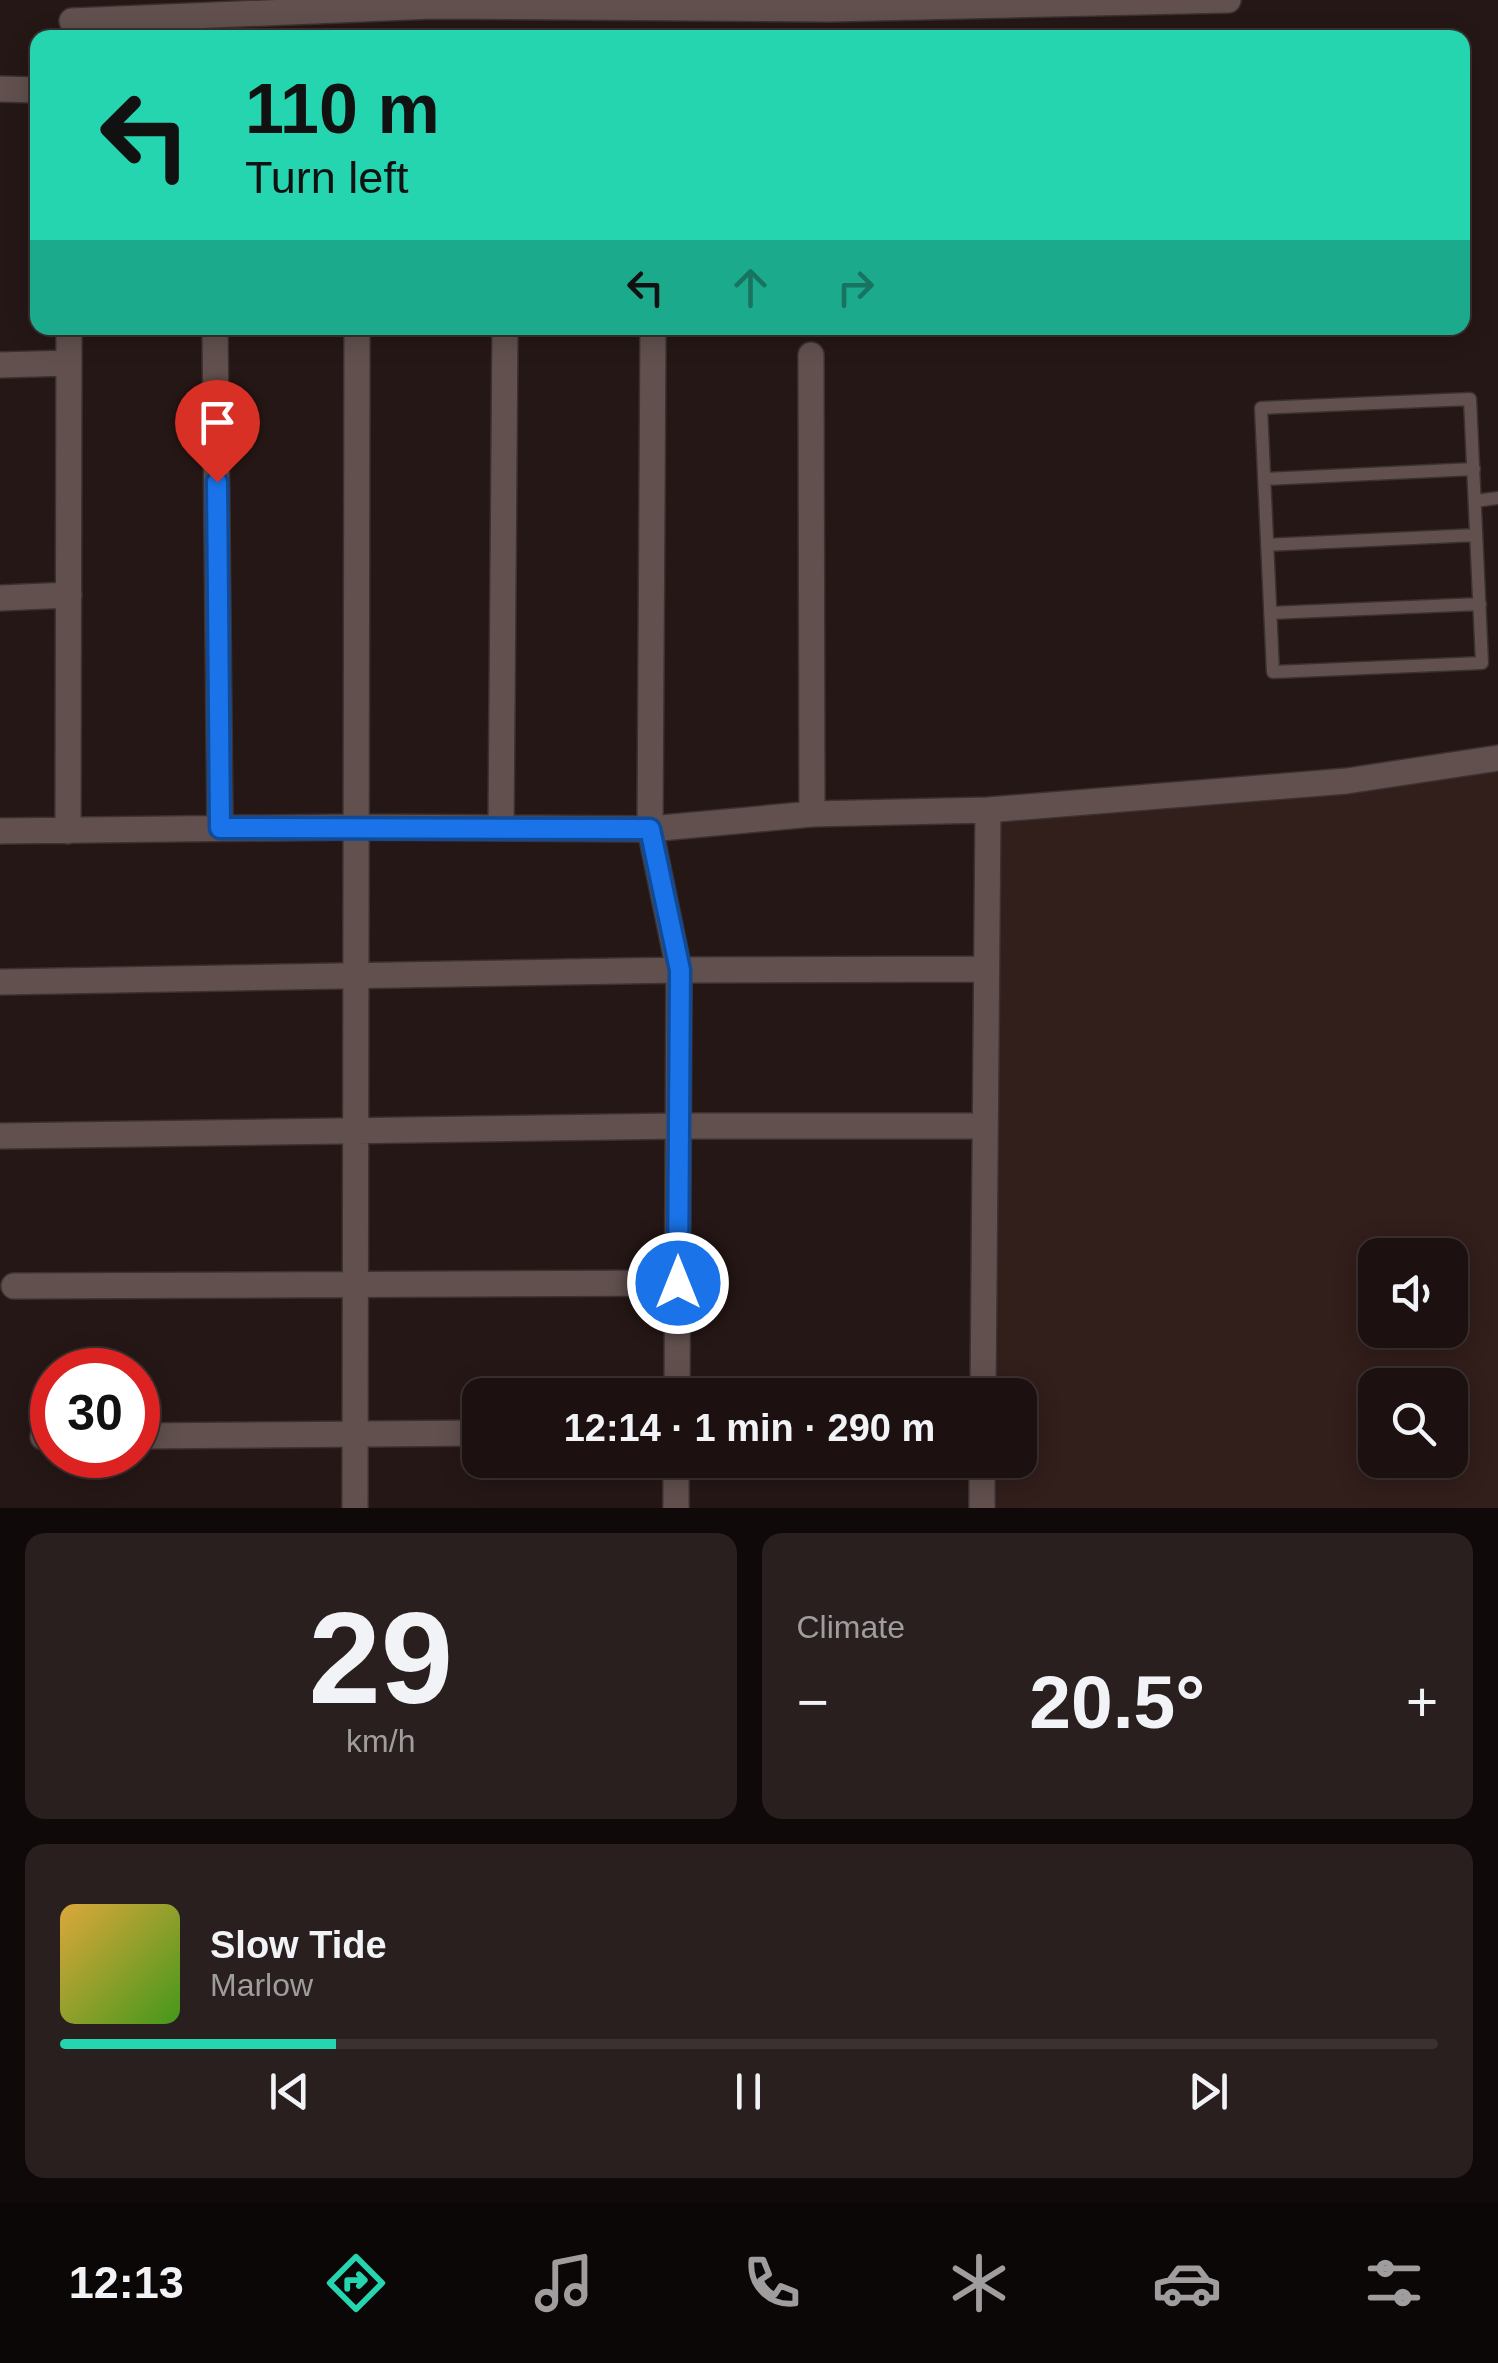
<!DOCTYPE html>
<html lang="en">
<head>
<meta charset="utf-8">
<style>
	body { margin:0; font-family:Arial,sans-serif; background:#291f1e; color:#f1f3f6; height:100vh; display:flex; flex-direction:column; font-size:38px; white-space:nowrap }
	* { box-sizing:border-box; margin:0 }
	p { font-size:32px; color:#a09d9f }
	.icon { flex:none; width:55px; height:55px; fill:none; stroke:currentColor; stroke-width:2; stroke-linecap:round; stroke-linejoin:round }
	.map { position:relative; height:1508px; overflow:hidden }
	.sheet { display:flex; flex-direction:column; gap:25px; padding:25px; background:#0f0909; flex:1 }
	.sheet>* { flex:none }
	.banner { position:absolute; left:30px; top:30px; width:1440px; height:305px; border-radius:20px; box-shadow:0 5px 25px #0003,0 0 0 2px #3a3130; background:#24d5af; color:#111; overflow:hidden }
	.buttons { position:absolute; left:1358px; top:1238px; display:grid; gap:20px }
	.buttons a { display:grid; place-items:center; width:110px; height:110px; border-radius:20px; background:#1c1110; box-shadow:0 5px 25px #0003,0 0 0 2px #3a3130; font-size:50px }
	.speed { position:absolute; left:30px; top:1348px; display:flex; gap:20px; font-size:50px; font-weight:700; text-align:center }
	.speed>* { display:grid; place-content:center; width:130px; height:130px; border-radius:50%; background:#1c1110; box-shadow:0 5px 25px #0003,0 0 0 2px #3a3130; line-height:1 }
	.speed .limit { border:15px solid #d22; background:#fff; color:#111 }
	.pin { position:absolute; display:grid; place-items:center; width:85px; height:85px; color:#fff; margin:-102px -42px; border-radius:50% 50% 50% 0; rotate:-45deg; box-shadow:0 0 10px #0007 }
	.pin .icon { rotate:45deg }
	.me { position:absolute; width:110px; margin:-55px; rotate:0deg; stroke-linejoin:round; filter:drop-shadow(0 0 8px #0008) }
	.turn { display:flex; align-items:center; gap:35px; height:210px; padding:0 50px; font-size:45px }
	.turn .icon { width:130px; height:130px; stroke-width:2.5 }
	.turn b { display:block; font-size:70px; line-height:85px }
	.lanes { display:flex; align-items:center; height:95px; padding:0 50px; background:#0003; justify-content:center; gap:50px; direction:ltr }
	.lanes .off { opacity:.35 }
	.big { font-size:75px; font-weight:700; line-height:1.1 }
	.sheet .card { flex:1; display:flex; flex-direction:column; justify-content:center; gap:15px; min-width:0; padding:0 35px; border-radius:20px; background:#291f1e }
	.sheet .dial { align-items:center; gap:0 }
	.dial b { font-size:130px; line-height:1 }
	.song { display:flex; align-items:center; gap:30px }
	.cover { width:120px; height:120px; border-radius:15px; background:linear-gradient(135deg,hsl(40 70% 55%),hsl(100 70% 35%)) }
	.played { height:10px; border-radius:5px; background:linear-gradient(90deg,#24d5af 20%,#3a3130 20%) }
	.keys { display:flex; justify-content:space-around; direction:ltr }
	.heat { display:flex; justify-content:space-between; align-items:center; font-size:55px; direction:ltr }
	.sheet .tiles { flex:1; display:grid; gap:25px; grid-template-columns:1fr 1fr }
	.card:last-child { grid-column:span 2 }
	.trip { position:absolute; left:462px; top:1378px; width:575px; height:100px; border-radius:20px; background:#1c1110; box-shadow:0 5px 25px #0003,0 0 0 2px #3a3130; font-weight:700; line-height:100px; text-align:center }
	.tabs { display:flex; height:160px; justify-content:space-around; align-items:center; background:#0b0706; color:#a09d9f }
	.tabs .icon { width:70px; height:70px }
	.tabs .current { color:#24d5af }
	.tabs b { font-size:45px; color:#f1f3f6 }
	.map>svg:first-child { display:block }
	.built { fill:#321e1b; fill-rule:evenodd }
	.lines { fill:none; stroke-linecap:round; stroke-linejoin:round }
	.service-casing { stroke:#3a3130; stroke-width:15 }
	.minor-casing { stroke:#3a3130; stroke-width:28 }
	.service { stroke:#61504e; stroke-width:12 }
	.minor { stroke:#61504e; stroke-width:25 }
	.route-casing { stroke:#114b97; stroke-width:25 }
	.route { stroke:#1a73e8; stroke-width:18 }
</style>
</head>
<body>
<div class="map">
<svg width="1498" height="1508" viewBox="0 0 1498 1508">
	<rect width="100%" height="100%" fill="#251715"/>
	<!-- built -->
	<path class="built" d="M 1498,769 L 1498,1508 L 985,1508 L 985,1460 L 1020,1460 L 1020,1395 L 985,1395 L 987,824 L 1304,798 ZM 1375,1255 L 1450,1255 L 1450,1330 L 1375,1330 ZM 1375,1385 L 1450,1385 L 1450,1460 L 1375,1460 Z"/>
	<g class="lines">
		<defs>
			<path id="service" d="M 1470,399 L 1482,663 L 1273,672 L 1261,408 Z
				M 1264,479 L 1474,469
				M 1475,501 L 1498,498
				M 1267,545 L 1476,535
				M 1270,613 L 1480,604"/>
			<path id="minor" d="M 72,21 L 433,6 L 830,9 L 1228,0
				M 0,89 L 38,90
				M 215,328 L 220,828
				M 653,328 L 650,829 L 679,970 L 677,1395
				M 811,355 L 812,814
				M 0,365 L 69,363
				M 0,598 L 69,595
				M 501,828 L 505,328
				M 0,831 L 354,827 L 650,829 L 812,814 L 988,810 L 1347,781 L 1498,758
				M 68,831 L 69,328
				M 0,982 L 679,970 L 986,969
				M 0,1136 L 679,1126 L 985,1126
				M 14,1286 L 677,1283
				M 983,1395 L 988,810
				M 138,1436 L 480,1433
				M 43,1437 L 52,1437
				M 355,1508 L 357,328
				M 676,1508 L 676,1460
				M 982,1508 L 982,1460"/>
		</defs>
		<!-- service casing -->
		<use href="#service" class="service-casing"/>
		<!-- minor casing -->
		<use href="#minor" class="minor-casing"/>
		<!-- service -->
		<use href="#service" class="service"/>
		<!-- minor -->
		<use href="#minor" class="minor"/>
	</g>
	<g class="lines">
		<defs>
			<path id="route" d="M 217,482 L 220,828 L 650,829 L 680,970 L 678,1283"/>
		</defs>
		<!-- route casing -->
		<use href="#route" class="route-casing"/>
		<!-- route -->
		<use href="#route" class="route"/>
	</g>
</svg>
<div class="buttons">
<a><svg class="icon" aria-label="sound" viewBox="0 0 24 24"><path d="M4 9h4l5-4v14l-5-4H4zM17 9q2 3 0 6"/></svg></a>
<a><svg class="icon" aria-label="search" viewBox="0 0 24 24"><circle cx="10" cy="10" r="6"/><path d="M15 15l6 6"/></svg></a>
</div>
<div class="speed"><div class="limit">30</div></div>
<div class="pin" style="left:217px;top:482px;background:#d93025"><svg class="icon" aria-label="arrive" viewBox="0 0 24 24"><path d="M6 21V4h12l-3 4 3 4H6"/></svg></div>
<svg class="me" style="left:678px;top:1283px" viewBox="-20 -20 40 40"><circle r="17" fill="#1a73e8" stroke="#fff" stroke-width="3"/><path d="M0-11L8 9 0 5-8 9z" fill="#fff"/></svg>
<div class="trip">12:14 · 1 min · 290 m</div>
<div class="banner">
<div class="turn"><svg class="icon" aria-label="left" viewBox="0 0 24 24"><path d="M17 20v-9H6M10 6l-5 5 5 5"/></svg><div><b>110 m</b>Turn left</div></div>
<div class="lanes"><svg class="icon" aria-label="left" viewBox="0 0 24 24"><path d="M17 20v-9H6M10 6l-5 5 5 5"/></svg><svg class="icon off" aria-label="ahead" viewBox="0 0 24 24"><path d="M12 20V5M6 11l6-6 6 6"/></svg><svg class="icon off" aria-label="right" viewBox="0 0 24 24"><path d="M7 20v-9h11M14 6l5 5-5 5"/></svg></div>
</div>
</div>
<section class="sheet">
<div class="tiles">
<div class="card dial"><b>29</b><p>km/h</p></div>
<div class="card"><p>Climate</p>
<div class="heat"><a>−</a><b class="big">20.5°</b><a>+</a></div>
</div>
<div class="card">
<div class="song"><i class="cover"></i><div><b>Slow Tide</b><p>Marlow</p></div></div>
<div class="played"></div>
<div class="keys"><svg class="icon" aria-label="previous" viewBox="0 0 24 24"><path d="M18 5L8 12l10 7zM5 5v14"/></svg><svg class="icon" aria-label="pause" viewBox="0 0 24 24"><path d="M8 5v14M16 5v14"/></svg><svg class="icon" aria-label="next" viewBox="0 0 24 24"><path d="M6 5l10 7-10 7zM19 5v14"/></svg></div>
</div>
</div>
</section>
<nav class="tabs">
<b>12:13</b>
<svg class="icon current" aria-label="directions" viewBox="0 0 24 24"><path d="M12 3l9 9-9 9-9-9zM9 14v-3h6M13 9l2 2-2 2"/></svg>
<svg class="icon" aria-label="music" viewBox="0 0 24 24"><path d="M9 18V5l10-2v13"/><circle cx="6" cy="18" r="3"/><circle cx="16" cy="16" r="3"/></svg>
<svg class="icon" aria-label="phone" viewBox="0 0 24 24"><path d="M5 4h4l2 5-3 2q2 4 5 5l2-3 5 2v4C11 20 4 13 5 4z"/></svg>
<svg class="icon" aria-label="climate" viewBox="0 0 24 24"><path d="M12 3v18M4 7l16 10M4 17L20 7"/></svg>
<svg class="icon" aria-label="car" viewBox="0 0 24 24"><path d="M5 17H2v-5l4-1 3-4h7l3 4 3 1v5h-3M9 17h6M6 11h13"/><circle cx="7" cy="17" r="2"/><circle cx="17" cy="17" r="2"/></svg>
<svg class="icon" aria-label="filters" viewBox="0 0 24 24"><path d="M4 7h16M4 17h16"/><circle cx="9" cy="7" r="2"/><circle cx="15" cy="17" r="2"/></svg>
</nav>
</body>
</html>
